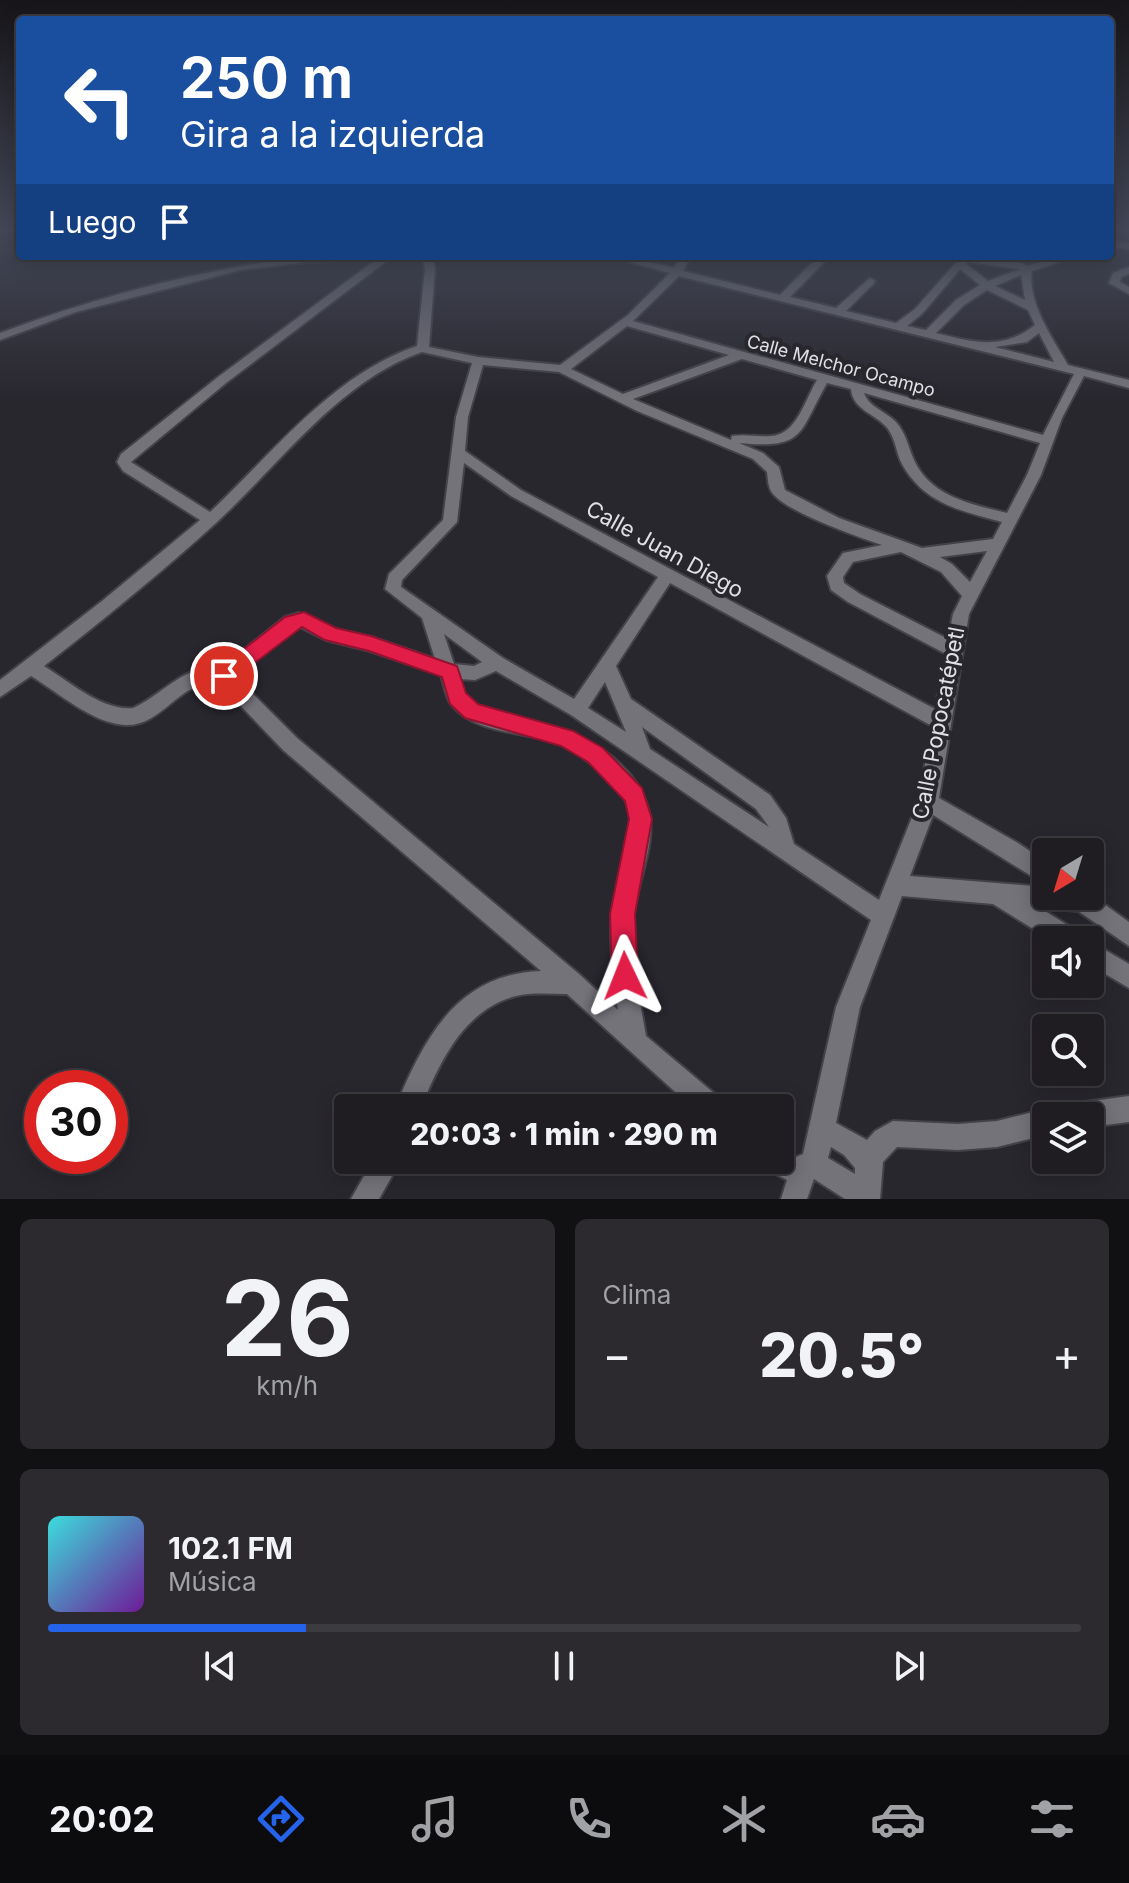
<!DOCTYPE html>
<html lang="es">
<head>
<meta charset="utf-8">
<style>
	body { margin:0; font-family:Inter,sans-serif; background:#2c2a2f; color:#f1f3f6; height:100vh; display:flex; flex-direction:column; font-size:30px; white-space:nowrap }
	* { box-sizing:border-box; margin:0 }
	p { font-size:26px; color:#a1a2a5 }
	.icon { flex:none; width:44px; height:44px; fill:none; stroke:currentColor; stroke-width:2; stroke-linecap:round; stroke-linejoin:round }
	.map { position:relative; height:1199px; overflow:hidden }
	.panel { display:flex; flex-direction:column; gap:20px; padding:20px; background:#111013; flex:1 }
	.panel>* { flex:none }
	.hud { position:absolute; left:16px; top:16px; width:1098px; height:244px; border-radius:8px; box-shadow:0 4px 20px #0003,0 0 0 2px #3c3b40; background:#1a4fa0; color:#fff; overflow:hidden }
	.needle { width:52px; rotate:218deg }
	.buttons { position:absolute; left:1032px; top:838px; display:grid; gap:16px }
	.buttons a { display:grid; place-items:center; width:72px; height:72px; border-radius:8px; background:#1f1d22; box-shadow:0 4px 20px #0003,0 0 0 2px #3c3b40; font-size:40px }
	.speed { position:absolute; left:24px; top:1070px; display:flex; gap:16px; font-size:40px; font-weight:700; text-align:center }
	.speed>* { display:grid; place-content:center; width:104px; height:104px; border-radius:50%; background:#1f1d22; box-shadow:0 4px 20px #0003,0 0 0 2px #3c3b40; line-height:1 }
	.speed .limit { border:12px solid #d22; background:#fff; color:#111 }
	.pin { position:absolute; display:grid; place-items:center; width:68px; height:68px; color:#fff; margin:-34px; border:4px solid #fff; border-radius:50%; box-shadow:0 2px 8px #0007 }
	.me { position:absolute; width:88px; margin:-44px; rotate:358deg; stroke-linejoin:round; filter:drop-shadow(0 0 6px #0008) }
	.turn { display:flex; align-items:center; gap:28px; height:168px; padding:0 32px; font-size:36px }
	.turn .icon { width:104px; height:104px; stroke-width:2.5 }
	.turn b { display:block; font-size:56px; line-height:68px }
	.then { display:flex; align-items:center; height:76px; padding:0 32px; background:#0003; gap:16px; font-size:30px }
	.big { font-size:60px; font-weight:800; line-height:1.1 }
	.panel .tile { flex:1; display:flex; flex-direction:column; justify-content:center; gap:12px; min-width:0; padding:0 28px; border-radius:12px; background:#2c2a2f }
	.panel .dial { align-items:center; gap:0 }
	.dial b { font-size:104px; line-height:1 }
	.song { display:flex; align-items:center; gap:24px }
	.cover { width:96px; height:96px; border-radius:12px; background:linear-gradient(135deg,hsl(180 70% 55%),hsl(280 70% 35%)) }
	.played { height:8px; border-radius:4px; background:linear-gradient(90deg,#2563eb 25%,#3c3b40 25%) }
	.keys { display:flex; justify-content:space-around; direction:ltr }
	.heat { display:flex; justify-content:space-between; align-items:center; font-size:44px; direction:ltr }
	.panel .tiles { flex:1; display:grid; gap:20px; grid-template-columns:1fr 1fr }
	.tile:last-child { grid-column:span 2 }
	.trip { position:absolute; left:334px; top:1094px; width:460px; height:80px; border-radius:8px; background:#1f1d22; box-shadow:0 4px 20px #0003,0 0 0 2px #3c3b40; font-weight:800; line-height:80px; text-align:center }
	.dock { display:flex; height:128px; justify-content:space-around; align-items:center; background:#0c0c0e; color:#a1a2a5 }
	.dock .icon { width:56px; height:56px }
	.dock .current { color:#2563eb }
	.dock b { font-size:36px; color:#f1f3f6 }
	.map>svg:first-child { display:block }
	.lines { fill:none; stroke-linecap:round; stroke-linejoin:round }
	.minor-casing { stroke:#434248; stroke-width:4 }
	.minor { fill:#74737a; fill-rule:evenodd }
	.route { fill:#e11d48; stroke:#92132f; stroke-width:2 }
	.labels { text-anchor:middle; stroke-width:8; stroke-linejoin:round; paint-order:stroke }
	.far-street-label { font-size:18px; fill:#e1e1e5; stroke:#29272e }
	.street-label { font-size:22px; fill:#e1e1e5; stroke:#29272e }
</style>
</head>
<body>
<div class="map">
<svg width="1129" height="1199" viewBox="0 0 1129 1199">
	<rect width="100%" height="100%" fill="#29272e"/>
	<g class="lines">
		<defs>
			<path id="minor" d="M 1110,241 L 1129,243 L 1129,249 L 1110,247 Z
				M 308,256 L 393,256 L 226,383 L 131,462 L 210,512 C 273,453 333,374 417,346 L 425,269 L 422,256 L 432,256 L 435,269 L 429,347 L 478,357 L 560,365 L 628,315 L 670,273 L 607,256 L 624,256 L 674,268 L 681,256 L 691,256 L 683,271 L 780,295 L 819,256 L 830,256 L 790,297 L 836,308 L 870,278 L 875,281 L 874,283 L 846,311 L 896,323 L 915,309 L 962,256 L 1022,263 L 1027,266 L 1061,256 L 1077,256 L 1032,271 C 1027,302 1053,339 1068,365 L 1129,380 L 1129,388 L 1084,376 L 1062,418 L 1041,475 L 969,614 L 939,798 L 1018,843 L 1046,862 L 1046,885 L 933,815 L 910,876 L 1046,887 L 1046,896 L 1090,896 L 1090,894 L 1129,922 L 1129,946 L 1078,911 L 1040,908 L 1079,932 L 1082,940 L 1051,940 L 993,904 L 902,896 L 860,1007 L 836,1123 L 867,1140 L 875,1131 L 893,1121 L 958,1124 L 997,1121 L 1046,1109 L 1056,1116 L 1046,1116 L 1046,1135 L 997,1147 L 958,1150 L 897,1147 L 883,1162 L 880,1199 L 845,1199 L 814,1179 L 807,1199 L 781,1199 L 787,1180 L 766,1169 L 762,1160 L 780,1160 L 780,1149 L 796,1157 L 803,1154 L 836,1007 L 871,920 L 571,715 L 496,671 L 475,680 L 459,679 C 461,685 463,691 466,696 C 483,716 516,717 540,723 C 583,733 633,761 647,805 C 659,841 637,879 634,914 C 630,955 639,995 646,1036 L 721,1099 L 725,1108 L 693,1108 L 567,994 C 550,994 532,992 516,996 C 464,1009 439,1063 421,1108 L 395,1108 C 424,1039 456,974 541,971 L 283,750 L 219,683 C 180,678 163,727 125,725 C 92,723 59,693 31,676 L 0,697 L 0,680 L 102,601 L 200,520 L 123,471 L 117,462 L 121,454 L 218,377 L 377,259 L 308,262 L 241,270 L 76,312 L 0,340 L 0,333 C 99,296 203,269 308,256 ZM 968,262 L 1020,269 L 988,281 L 966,264 ZM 960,269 L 980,285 L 956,300 L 926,330 L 907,326 L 922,314 ZM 1021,275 L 1025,300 L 995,286 ZM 679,276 L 1074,374 L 1043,435 L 633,321 ZM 987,290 L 1028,310 L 1035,325 C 1002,351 973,342 936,333 L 964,305 ZM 627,326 L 729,355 L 623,394 L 571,369 ZM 1039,333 L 1054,362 L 995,347 L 1027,342 ZM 422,352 L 472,363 L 456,417 L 443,520 L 389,574 L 385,589 L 422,618 L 435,659 L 371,637 L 335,629 L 299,613 L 285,617 L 221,668 C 183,664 164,694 133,708 C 102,711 70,682 44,666 C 103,620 162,572 217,522 C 279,465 340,380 422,352 ZM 742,359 L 817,380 C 805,399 797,435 771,436 C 758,437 745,434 732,436 L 731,440 L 633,399 ZM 483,365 L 559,372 L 637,411 L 753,459 L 767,472 C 768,480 768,489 774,495 C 790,513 858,537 882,545 L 843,553 L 827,576 L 831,590 L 848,602 L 946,654 L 935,709 L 521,490 L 465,451 L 468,417 ZM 827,383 L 851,389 C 853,411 877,414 888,429 C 896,440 896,453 902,464 C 924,504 962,511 1002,522 L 993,539 L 922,548 L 839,518 L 785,490 L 779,467 L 763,453 L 739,443 C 806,449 798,434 827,383 ZM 864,393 L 1040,443 L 1027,475 L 1007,513 C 971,504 931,497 914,460 C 908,447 906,432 895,421 C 885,411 869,407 864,393 ZM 464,463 L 511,496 L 658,577 L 574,699 L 503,658 L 401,587 L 402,580 L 457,522 ZM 987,551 L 970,582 L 952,564 L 940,557 ZM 901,552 L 941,572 L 962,596 L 953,614 L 948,639 L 860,594 L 844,583 L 843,577 L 853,562 ZM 670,583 L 932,726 L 918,802 L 879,900 L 794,844 L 786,818 L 770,795 L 631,699 L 616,666 ZM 298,626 L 326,640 L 370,651 L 441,675 C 444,684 445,696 451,704 C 475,735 526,731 559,744 C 575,751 591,763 605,775 C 613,783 623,793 627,804 C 640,838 616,878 612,912 C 609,945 613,978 618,1010 L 579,974 L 297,738 L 236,677 ZM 444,634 L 482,662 L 474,666 L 454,664 ZM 605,682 L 626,732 L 588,708 ZM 642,727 L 756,809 L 769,827 L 650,749 ZM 831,1147 L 844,1155 L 855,1168 L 855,1174 L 828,1158 Z
				M 1129,267 L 1129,274 L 1121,277 L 1120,282 L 1129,287 L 1129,294 L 1109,283 L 1113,273 Z
				M 1090,941 L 1129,964 L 1129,988 L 1090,965 Z
				M 1129,1096 L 1129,1122 L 1090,1127 L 1090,1116 L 1064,1116 L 1068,1107 L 1077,1103 Z
				M 373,1160 L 401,1160 L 379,1199 L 351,1199 Z"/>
		</defs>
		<!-- minor casing -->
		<use href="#minor" class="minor-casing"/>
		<!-- minor -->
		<use href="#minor" class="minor"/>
	</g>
	<!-- sky -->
	<linearGradient id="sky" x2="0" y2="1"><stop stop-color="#171519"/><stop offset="0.58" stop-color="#434757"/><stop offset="1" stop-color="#434757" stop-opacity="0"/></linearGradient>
	<rect width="1129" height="398" fill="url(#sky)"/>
	<!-- route -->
	<path class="route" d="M 304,612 L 336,628 L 371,636 L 457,666 L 466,693 L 478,704 L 573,731 L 603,748 L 642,788 L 652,819 L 635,914 L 638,976 L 634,985 L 625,989 L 616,985 L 612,976 L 610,914 L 629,819 L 625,801 L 588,762 L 561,746 L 465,718 L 450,704 L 442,677 L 369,651 L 325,640 L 302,627 L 231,681 L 224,684 L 217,681 L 214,676 L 217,670 L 285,617 Z"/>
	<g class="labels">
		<!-- far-street labels -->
		<g class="far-street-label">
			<text transform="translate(841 366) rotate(15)" y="6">Calle Melchor Ocampo</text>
		</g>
		<!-- street labels -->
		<g class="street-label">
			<text transform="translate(665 549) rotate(29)" y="8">Calle Juan Diego</text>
			<text transform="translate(938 723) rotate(-79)" y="8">Calle Popocatépetl</text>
		</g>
	</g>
</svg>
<div class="buttons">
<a><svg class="needle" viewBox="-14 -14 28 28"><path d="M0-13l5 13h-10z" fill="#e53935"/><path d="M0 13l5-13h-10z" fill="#a1a2a5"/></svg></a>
<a><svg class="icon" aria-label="sound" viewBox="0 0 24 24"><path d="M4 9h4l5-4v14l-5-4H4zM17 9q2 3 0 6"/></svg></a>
<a><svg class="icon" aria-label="search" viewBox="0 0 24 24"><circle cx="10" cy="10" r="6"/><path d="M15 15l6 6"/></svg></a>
<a><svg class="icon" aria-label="layers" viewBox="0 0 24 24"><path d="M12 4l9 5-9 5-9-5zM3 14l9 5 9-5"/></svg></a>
</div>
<div class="speed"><div class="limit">30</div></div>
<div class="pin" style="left:224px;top:676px;background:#d93025"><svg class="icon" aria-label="arrive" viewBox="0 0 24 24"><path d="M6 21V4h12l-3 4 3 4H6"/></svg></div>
<svg class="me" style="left:625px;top:976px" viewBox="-20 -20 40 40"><path d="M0-17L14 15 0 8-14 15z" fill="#e11d48" stroke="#fff" stroke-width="4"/></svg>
<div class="trip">20:03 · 1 min · 290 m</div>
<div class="hud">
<div class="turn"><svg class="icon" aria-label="left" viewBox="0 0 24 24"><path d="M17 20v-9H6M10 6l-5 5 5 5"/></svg><div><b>250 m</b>Gira a la izquierda</div></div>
<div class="then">Luego<svg class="icon" aria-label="arrive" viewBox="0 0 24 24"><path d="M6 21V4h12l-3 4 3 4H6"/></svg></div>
</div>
</div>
<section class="panel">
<div class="tiles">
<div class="tile dial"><b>26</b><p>km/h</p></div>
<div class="tile"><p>Clima</p>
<div class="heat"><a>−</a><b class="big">20.5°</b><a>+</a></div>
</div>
<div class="tile">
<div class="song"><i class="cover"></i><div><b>102.1 FM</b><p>Música</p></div></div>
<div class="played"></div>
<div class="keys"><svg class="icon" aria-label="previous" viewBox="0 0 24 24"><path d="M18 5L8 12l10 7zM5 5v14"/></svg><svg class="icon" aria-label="pause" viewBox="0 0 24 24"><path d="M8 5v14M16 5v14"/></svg><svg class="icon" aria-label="next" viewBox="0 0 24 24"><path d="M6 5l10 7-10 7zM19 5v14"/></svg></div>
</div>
</div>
</section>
<nav class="dock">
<b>20:02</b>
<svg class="icon current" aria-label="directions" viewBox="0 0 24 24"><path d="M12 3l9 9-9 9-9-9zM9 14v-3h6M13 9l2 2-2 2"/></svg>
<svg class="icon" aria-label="music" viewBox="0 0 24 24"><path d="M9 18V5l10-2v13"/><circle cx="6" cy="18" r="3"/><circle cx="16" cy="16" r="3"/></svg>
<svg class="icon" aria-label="phone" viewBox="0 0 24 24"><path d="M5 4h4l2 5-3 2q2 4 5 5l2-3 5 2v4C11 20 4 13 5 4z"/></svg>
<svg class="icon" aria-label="climate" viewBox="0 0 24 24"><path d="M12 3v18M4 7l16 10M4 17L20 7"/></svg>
<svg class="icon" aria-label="car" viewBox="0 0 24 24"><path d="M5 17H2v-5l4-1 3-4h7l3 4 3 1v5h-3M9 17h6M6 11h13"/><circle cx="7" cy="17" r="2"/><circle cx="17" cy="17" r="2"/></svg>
<svg class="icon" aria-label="filters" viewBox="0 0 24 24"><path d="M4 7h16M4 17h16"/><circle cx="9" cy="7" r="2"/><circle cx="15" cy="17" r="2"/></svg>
</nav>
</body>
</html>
